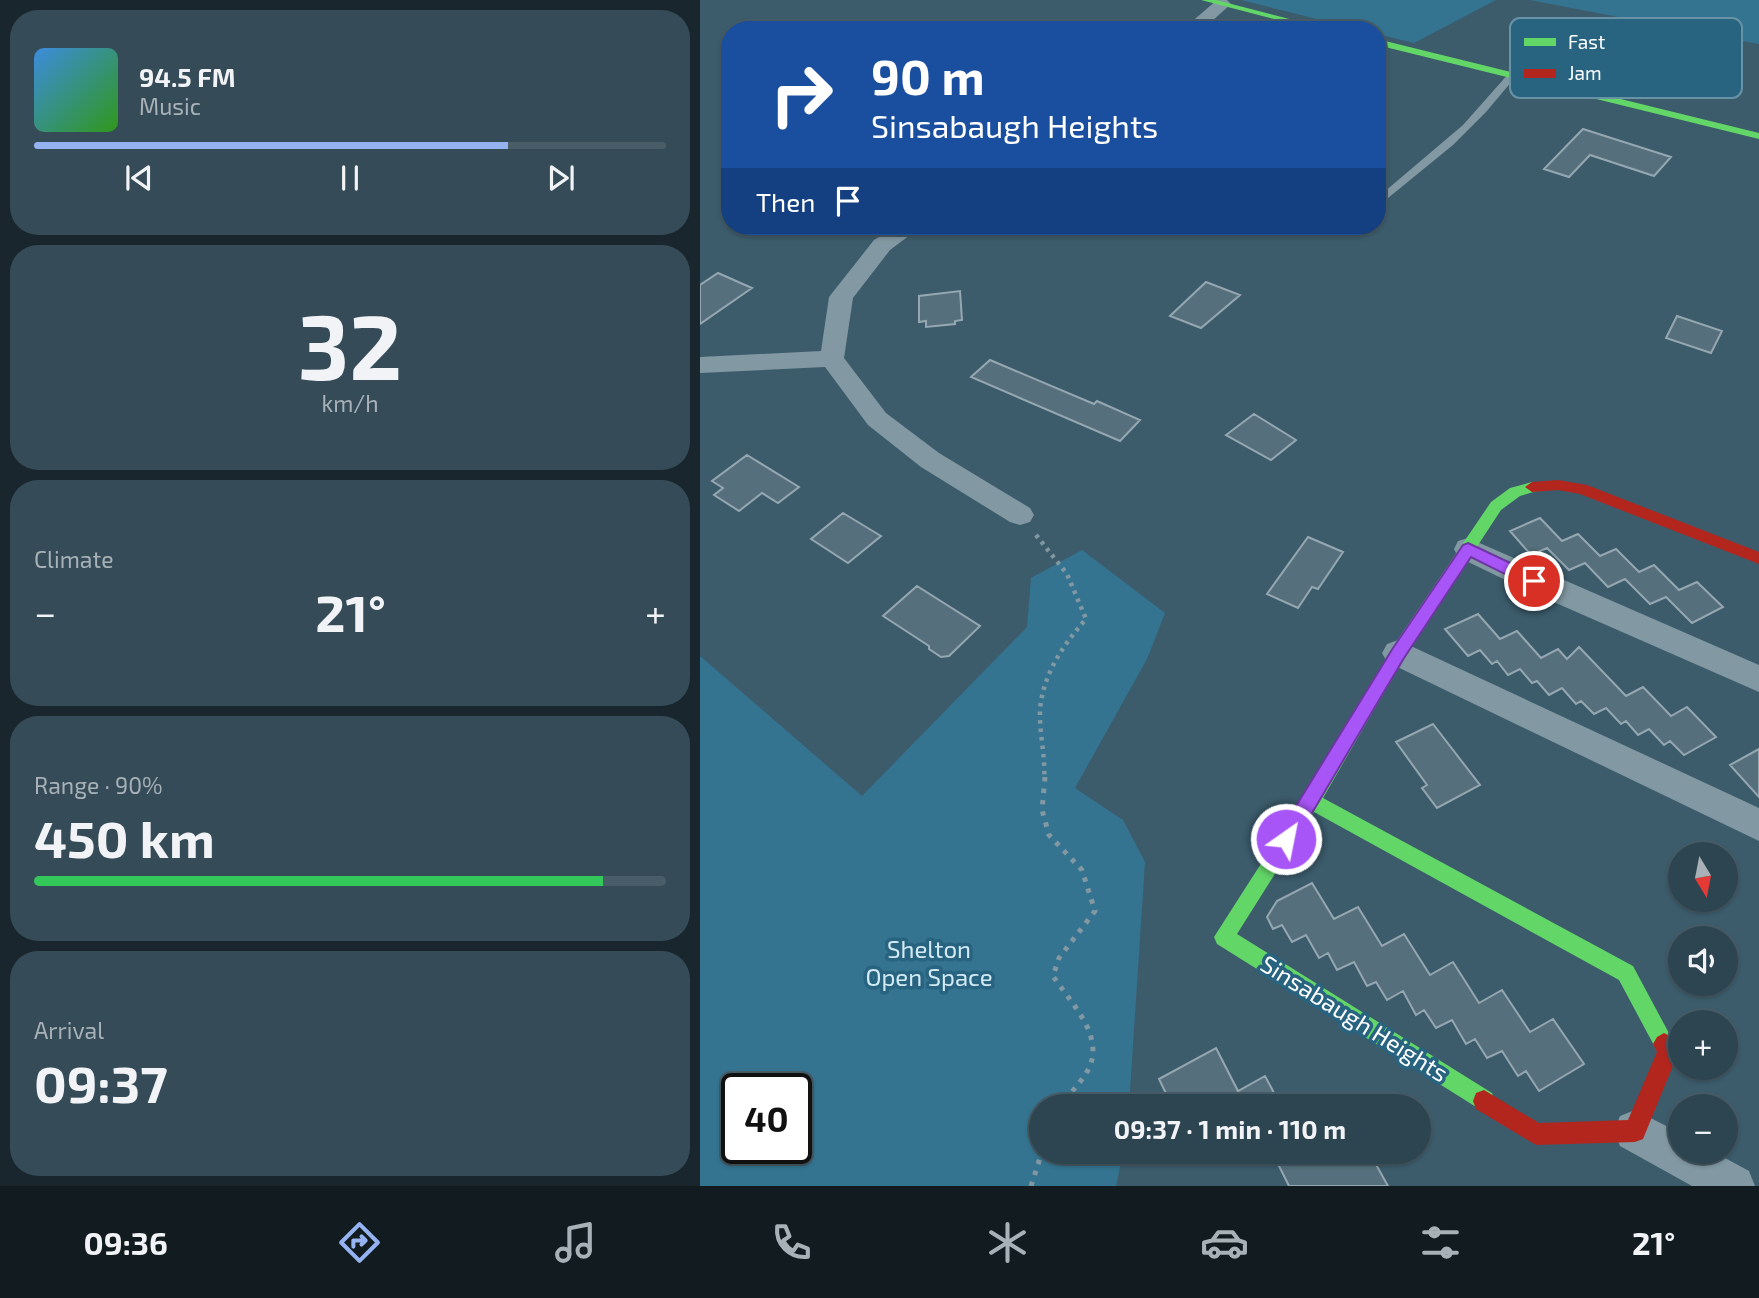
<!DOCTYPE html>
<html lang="en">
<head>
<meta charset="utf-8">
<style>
	body { margin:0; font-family:"Exo 2",sans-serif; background:#354c58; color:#f1f3f6; height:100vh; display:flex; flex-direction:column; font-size:26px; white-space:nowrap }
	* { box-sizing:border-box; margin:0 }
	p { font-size:23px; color:#a7b1b7 }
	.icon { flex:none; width:38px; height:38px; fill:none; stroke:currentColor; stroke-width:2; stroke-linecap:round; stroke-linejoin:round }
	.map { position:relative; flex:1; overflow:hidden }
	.drawer { display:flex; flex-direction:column; gap:10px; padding:10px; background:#19262d; width:700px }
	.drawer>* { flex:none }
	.hud { position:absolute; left:21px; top:21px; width:665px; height:214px; border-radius:28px; box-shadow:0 2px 5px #0004,0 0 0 2px #485d68; background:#1a4fa0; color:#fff; overflow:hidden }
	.needle { width:46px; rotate:170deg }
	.tools { position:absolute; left:968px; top:842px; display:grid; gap:14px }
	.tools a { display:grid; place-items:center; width:70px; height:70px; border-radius:50%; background:#2d4551; box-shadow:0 2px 5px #0004,0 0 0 2px #485d68; font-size:35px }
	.speed { position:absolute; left:21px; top:1073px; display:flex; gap:14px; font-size:35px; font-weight:700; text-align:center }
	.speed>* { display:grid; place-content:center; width:91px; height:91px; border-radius:50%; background:#2d4551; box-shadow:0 2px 5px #0004,0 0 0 2px #485d68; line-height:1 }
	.speed .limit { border:4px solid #111; border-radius:10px; background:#fff; color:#111 }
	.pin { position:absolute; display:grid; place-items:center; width:60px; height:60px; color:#fff; margin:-30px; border:4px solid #fff; border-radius:50%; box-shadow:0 2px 7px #0007 }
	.me { position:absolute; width:77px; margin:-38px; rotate:33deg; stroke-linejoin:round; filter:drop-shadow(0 0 5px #0008) }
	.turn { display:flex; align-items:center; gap:24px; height:147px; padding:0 35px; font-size:32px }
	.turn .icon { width:91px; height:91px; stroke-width:2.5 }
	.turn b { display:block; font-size:49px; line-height:60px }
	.then { display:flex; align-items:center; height:66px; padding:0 35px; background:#0003; gap:14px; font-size:26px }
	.big { font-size:52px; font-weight:700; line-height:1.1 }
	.drawer .card { flex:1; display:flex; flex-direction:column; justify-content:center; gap:10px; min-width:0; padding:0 24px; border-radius:28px; background:#354c58 }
	.drawer .dial { align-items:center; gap:0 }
	.dial b { font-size:91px; line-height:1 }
	.song { display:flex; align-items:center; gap:21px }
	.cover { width:84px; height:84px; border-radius:10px; background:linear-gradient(135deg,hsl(210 70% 55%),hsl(110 70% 35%)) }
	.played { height:7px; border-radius:4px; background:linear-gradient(90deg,#95b2f1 75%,#485d68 75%) }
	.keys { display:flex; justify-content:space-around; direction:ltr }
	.heat { display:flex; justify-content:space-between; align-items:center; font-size:38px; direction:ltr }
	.charge { height:10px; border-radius:5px; background:linear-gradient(90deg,#34c759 90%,#485d68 0) }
	.trip { position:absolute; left:329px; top:1094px; width:402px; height:70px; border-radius:35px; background:#2d4551; box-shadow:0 2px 5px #0004,0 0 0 2px #485d68; font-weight:700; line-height:70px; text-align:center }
	.tab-bar { display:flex; height:112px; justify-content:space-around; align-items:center; background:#121c20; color:#a7b1b7 }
	.tab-bar .icon { width:49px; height:49px }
	.tab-bar .active { color:#95b2f1 }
	.tab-bar b { font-size:32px; color:#f1f3f6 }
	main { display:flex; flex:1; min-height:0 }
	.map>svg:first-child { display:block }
	.green { fill:#347491; fill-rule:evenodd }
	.building { fill:#55707c; stroke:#95a7b1; stroke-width:2 }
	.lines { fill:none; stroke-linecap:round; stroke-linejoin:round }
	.path-far1 { stroke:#8298a2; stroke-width:4.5; stroke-dasharray:3.5 5; stroke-linecap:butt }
	.path { stroke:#8298a2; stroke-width:5; stroke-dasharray:4.5 7; stroke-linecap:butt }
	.lane { fill:#8298a2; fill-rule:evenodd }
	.street { fill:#8298a2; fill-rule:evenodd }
	.fast { fill:#63d668; fill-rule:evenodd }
	.jam { fill:#b3261e; fill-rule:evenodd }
	.route { fill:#a855f7; stroke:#6d37a1; stroke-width:2 }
	.labels { text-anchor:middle; stroke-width:7; stroke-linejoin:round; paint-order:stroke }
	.near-park-label { font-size:24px; fill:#d2eaf4; stroke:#286380 }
	.near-street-label { font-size:24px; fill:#fff; stroke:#286380 }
	.key { fill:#286380; stroke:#6892a6; stroke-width:2 }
	.key-label { font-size:19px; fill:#fff }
</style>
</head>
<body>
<main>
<section class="drawer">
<div class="card">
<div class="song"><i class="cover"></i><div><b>94.5 FM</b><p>Music</p></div></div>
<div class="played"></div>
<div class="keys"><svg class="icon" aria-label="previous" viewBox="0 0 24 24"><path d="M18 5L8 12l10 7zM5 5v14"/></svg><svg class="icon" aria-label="pause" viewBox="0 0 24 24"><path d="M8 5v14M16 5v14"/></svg><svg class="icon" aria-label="next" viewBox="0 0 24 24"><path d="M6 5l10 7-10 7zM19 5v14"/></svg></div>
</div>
<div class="card dial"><b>32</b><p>km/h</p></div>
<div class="card"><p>Climate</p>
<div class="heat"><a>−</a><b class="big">21°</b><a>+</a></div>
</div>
<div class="card"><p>Range · 90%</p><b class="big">450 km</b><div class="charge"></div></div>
<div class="card"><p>Arrival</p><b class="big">09:37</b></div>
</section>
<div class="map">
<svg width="1059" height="1186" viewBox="0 0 1059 1186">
	<rect width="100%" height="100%" fill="#3c5c6c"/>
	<!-- green -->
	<path class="green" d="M 541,0 L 796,0 L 714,43 L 677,34 L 677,30 L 660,30 Z
		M 830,0 L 1059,0 L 1059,44 Z
		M 382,550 L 465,613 L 447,659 L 375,788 L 423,820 L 445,862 L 429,1106 L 341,1106 L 341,1152 L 423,1152 L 416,1186 L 0,1186 L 0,656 L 162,796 L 327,627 L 331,578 ZM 96,1088 L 96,1148 L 37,1148 L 37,1088 Z"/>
	<!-- building -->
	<path class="building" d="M 883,129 L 971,157 L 954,176 L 890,155 L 869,177 L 844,169 Z
		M 18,273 L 52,288 L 0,324 L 0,285 Z
		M 506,282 L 540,295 L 501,328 L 470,316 Z
		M 260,291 L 262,320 L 255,321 L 255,324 L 226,327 L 226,321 L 219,322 L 219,296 Z
		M 977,316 L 1022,331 L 1011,353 L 966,338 Z
		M 290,360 L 394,404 L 397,401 L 440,420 L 420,441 L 271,377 Z
		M 554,414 L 596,440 L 571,460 L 526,435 Z
		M 47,455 L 99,487 L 78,503 L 62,493 L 39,511 L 14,495 L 23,488 L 12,481 Z
		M 143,513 L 181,536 L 148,563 L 111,539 Z
		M 840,518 L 862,541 L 878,534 L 900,556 L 916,549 L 939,572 L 954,565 L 979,590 L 997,582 L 1023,607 L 992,623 L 966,597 L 950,604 L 925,579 L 908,587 L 885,563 L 869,570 L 847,548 L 831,555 L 810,531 Z
		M 608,537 L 643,552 L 618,589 L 612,587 L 598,608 L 567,594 Z
		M 217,586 L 280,626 L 249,656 L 241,657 L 229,649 L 229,646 L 183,616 Z
		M 778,614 L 800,639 L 817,631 L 841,658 L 858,649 L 867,659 L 879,647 L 926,696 L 943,687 L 971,716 L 987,707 L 1016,737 L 984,755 L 970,741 L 964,745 L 949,729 L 938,735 L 926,721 L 921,724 L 906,708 L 894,714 L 881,701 L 876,704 L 862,688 L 849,695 L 837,681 L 832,683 L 820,669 L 808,675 L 797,661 L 792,664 L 780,650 L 768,656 L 745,629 Z
		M 733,724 L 780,785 L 737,808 L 722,788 L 727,785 L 696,742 Z
		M 1059,749 L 1059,797 L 1030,765 Z
		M 612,883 L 634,919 L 658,907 L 682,946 L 704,934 L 730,975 L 753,962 L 779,1003 L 802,990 L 830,1032 L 853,1019 L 884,1064 L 839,1091 L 826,1071 L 818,1076 L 802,1051 L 787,1058 L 775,1039 L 766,1044 L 752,1020 L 736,1028 L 724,1010 L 716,1015 L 703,991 L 687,1000 L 676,982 L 667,986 L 654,962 L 637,970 L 628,953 L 619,958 L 606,935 L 592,942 L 582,925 L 573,929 L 567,917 L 577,901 Z
		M 516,1048 L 538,1091 L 565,1076 L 581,1106 L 472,1106 L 459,1079 Z
		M 572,1152 L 669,1152 L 688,1186 L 589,1186 Z"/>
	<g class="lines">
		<!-- path-far1 -->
		<path class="path-far1" d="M 336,535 L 367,574 L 386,619 C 365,643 347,668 341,701 C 337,726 346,754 344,779"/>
		<!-- path -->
		<path class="path" d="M 345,777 L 342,810 L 349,835 L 382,870 L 395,911 L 359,958 L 353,976 C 370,1002 406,1036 388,1070 C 381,1083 369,1093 362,1106
			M 331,1186 L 342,1152"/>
		<!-- lane -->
		<path class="lane" d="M 810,72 L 818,74 L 786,112 L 753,145 L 677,207 L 677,198 L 763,125 Z"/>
		<!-- street -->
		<path class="street" d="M 517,0 L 527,0 L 531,4 L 502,30 L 482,30 Z
			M 197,226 L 222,226 L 190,250 L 153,298 L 144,358 L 186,413 L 239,453 L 330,508 L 334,515 L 330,522 L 320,525 L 310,522 L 221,467 L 168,425 L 125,367 L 0,373 L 0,357 L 121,351 L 129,297 L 174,240 Z
			M 768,538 L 1059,665 L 1059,692 L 824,589 L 758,557 L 754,549 L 758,541 Z
			M 698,640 L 1059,808 L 1059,841 L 687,662 L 682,653 L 687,644 Z
			M 935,1110 L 980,1133 L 980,1152 L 1014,1152 L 1049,1171 L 1055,1186 L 992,1186 L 920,1146 L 914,1131 L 920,1116 Z"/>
		<!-- fast -->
		<path class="fast" d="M 501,0 L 516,0 L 632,30 L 616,30 Z
			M 677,39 L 1059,133 L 1059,139 L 677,45 Z
			M 832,482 L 837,483 L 839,487 L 837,491 L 820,496 L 801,510 L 704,658 L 623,798 L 933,966 L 971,1037 L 975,1044 L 971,1051 L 964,1055 L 957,1051 L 919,980 L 614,812 L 537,934 L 792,1093 L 795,1101 L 792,1109 L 784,1112 L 517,944 L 514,937 L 605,795 L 692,648 L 791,502 L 810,488 Z"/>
		<!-- jam -->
		<path class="jam" d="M 858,480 L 887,485 L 1059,552 L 1059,564 L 880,494 L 858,490 L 832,492 L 825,487 L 832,482 Z
			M 964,1033 L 971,1037 L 979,1051 L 943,1139 L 935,1142 L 836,1145 L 776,1109 L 773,1101 L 776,1093 L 784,1090 L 839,1123 L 928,1120 L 957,1052 L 953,1044 L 957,1037 Z"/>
	</g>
	<!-- route -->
	<path class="route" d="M 768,543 L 840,577 L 842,581 L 840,586 L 829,586 L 771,557 L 704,658 L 593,845 L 586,847 L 580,845 L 577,839 L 580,832 L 693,648 L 763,545 Z"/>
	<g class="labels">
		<!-- near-park labels -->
		<g class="near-park-label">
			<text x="229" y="958">Shelton<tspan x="229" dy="28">Open Space</tspan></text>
		</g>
		<!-- near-street labels -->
		<g class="near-street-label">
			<text transform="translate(654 1019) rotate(32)" y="8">Sinsabaugh Heights</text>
		</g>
	</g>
	<!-- legend -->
	<rect x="810" y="18" width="232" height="80" rx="10" class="key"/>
	<rect x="824" y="38" width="32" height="8" fill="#63d668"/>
	<rect x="824" y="69" width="32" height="9" fill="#b3261e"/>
	<g class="key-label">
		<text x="868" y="49">Fast</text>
		<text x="868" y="80">Jam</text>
	</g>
</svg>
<div class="tools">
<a><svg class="needle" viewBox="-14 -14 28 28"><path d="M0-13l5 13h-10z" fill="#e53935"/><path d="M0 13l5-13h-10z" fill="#a7b1b7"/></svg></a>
<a><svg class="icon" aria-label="sound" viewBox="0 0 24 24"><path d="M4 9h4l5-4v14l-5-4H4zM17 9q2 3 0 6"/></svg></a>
<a>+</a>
<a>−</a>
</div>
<div class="speed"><div class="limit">40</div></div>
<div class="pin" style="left:834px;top:581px;background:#d93025"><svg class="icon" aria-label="arrive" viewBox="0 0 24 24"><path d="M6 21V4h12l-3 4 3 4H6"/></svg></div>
<svg class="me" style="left:586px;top:839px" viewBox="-20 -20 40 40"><circle r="17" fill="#a855f7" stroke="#fff" stroke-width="3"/><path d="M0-11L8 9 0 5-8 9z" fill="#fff"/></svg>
<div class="trip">09:37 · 1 min · 110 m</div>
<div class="hud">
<div class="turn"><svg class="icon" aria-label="right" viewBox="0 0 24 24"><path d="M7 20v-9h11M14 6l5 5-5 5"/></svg><div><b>90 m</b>Sinsabaugh Heights</div></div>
<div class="then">Then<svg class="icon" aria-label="arrive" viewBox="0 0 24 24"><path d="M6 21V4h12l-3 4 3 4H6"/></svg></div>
</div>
</div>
</main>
<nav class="tab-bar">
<b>09:36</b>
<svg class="icon active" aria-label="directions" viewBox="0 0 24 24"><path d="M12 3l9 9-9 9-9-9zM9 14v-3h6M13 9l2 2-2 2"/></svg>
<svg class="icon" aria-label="music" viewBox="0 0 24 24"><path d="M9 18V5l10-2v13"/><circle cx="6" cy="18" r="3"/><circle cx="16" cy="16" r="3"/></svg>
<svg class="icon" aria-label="phone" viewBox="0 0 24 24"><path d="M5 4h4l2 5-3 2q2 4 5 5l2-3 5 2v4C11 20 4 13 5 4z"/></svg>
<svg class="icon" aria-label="climate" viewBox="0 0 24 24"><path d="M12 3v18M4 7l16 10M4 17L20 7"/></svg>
<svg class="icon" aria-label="car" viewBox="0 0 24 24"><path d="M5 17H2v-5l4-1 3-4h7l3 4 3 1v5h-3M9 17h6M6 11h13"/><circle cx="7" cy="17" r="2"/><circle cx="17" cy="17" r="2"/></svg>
<svg class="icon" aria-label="filters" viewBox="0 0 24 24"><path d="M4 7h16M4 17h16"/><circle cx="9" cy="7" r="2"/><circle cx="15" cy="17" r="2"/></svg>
<b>21°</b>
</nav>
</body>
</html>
